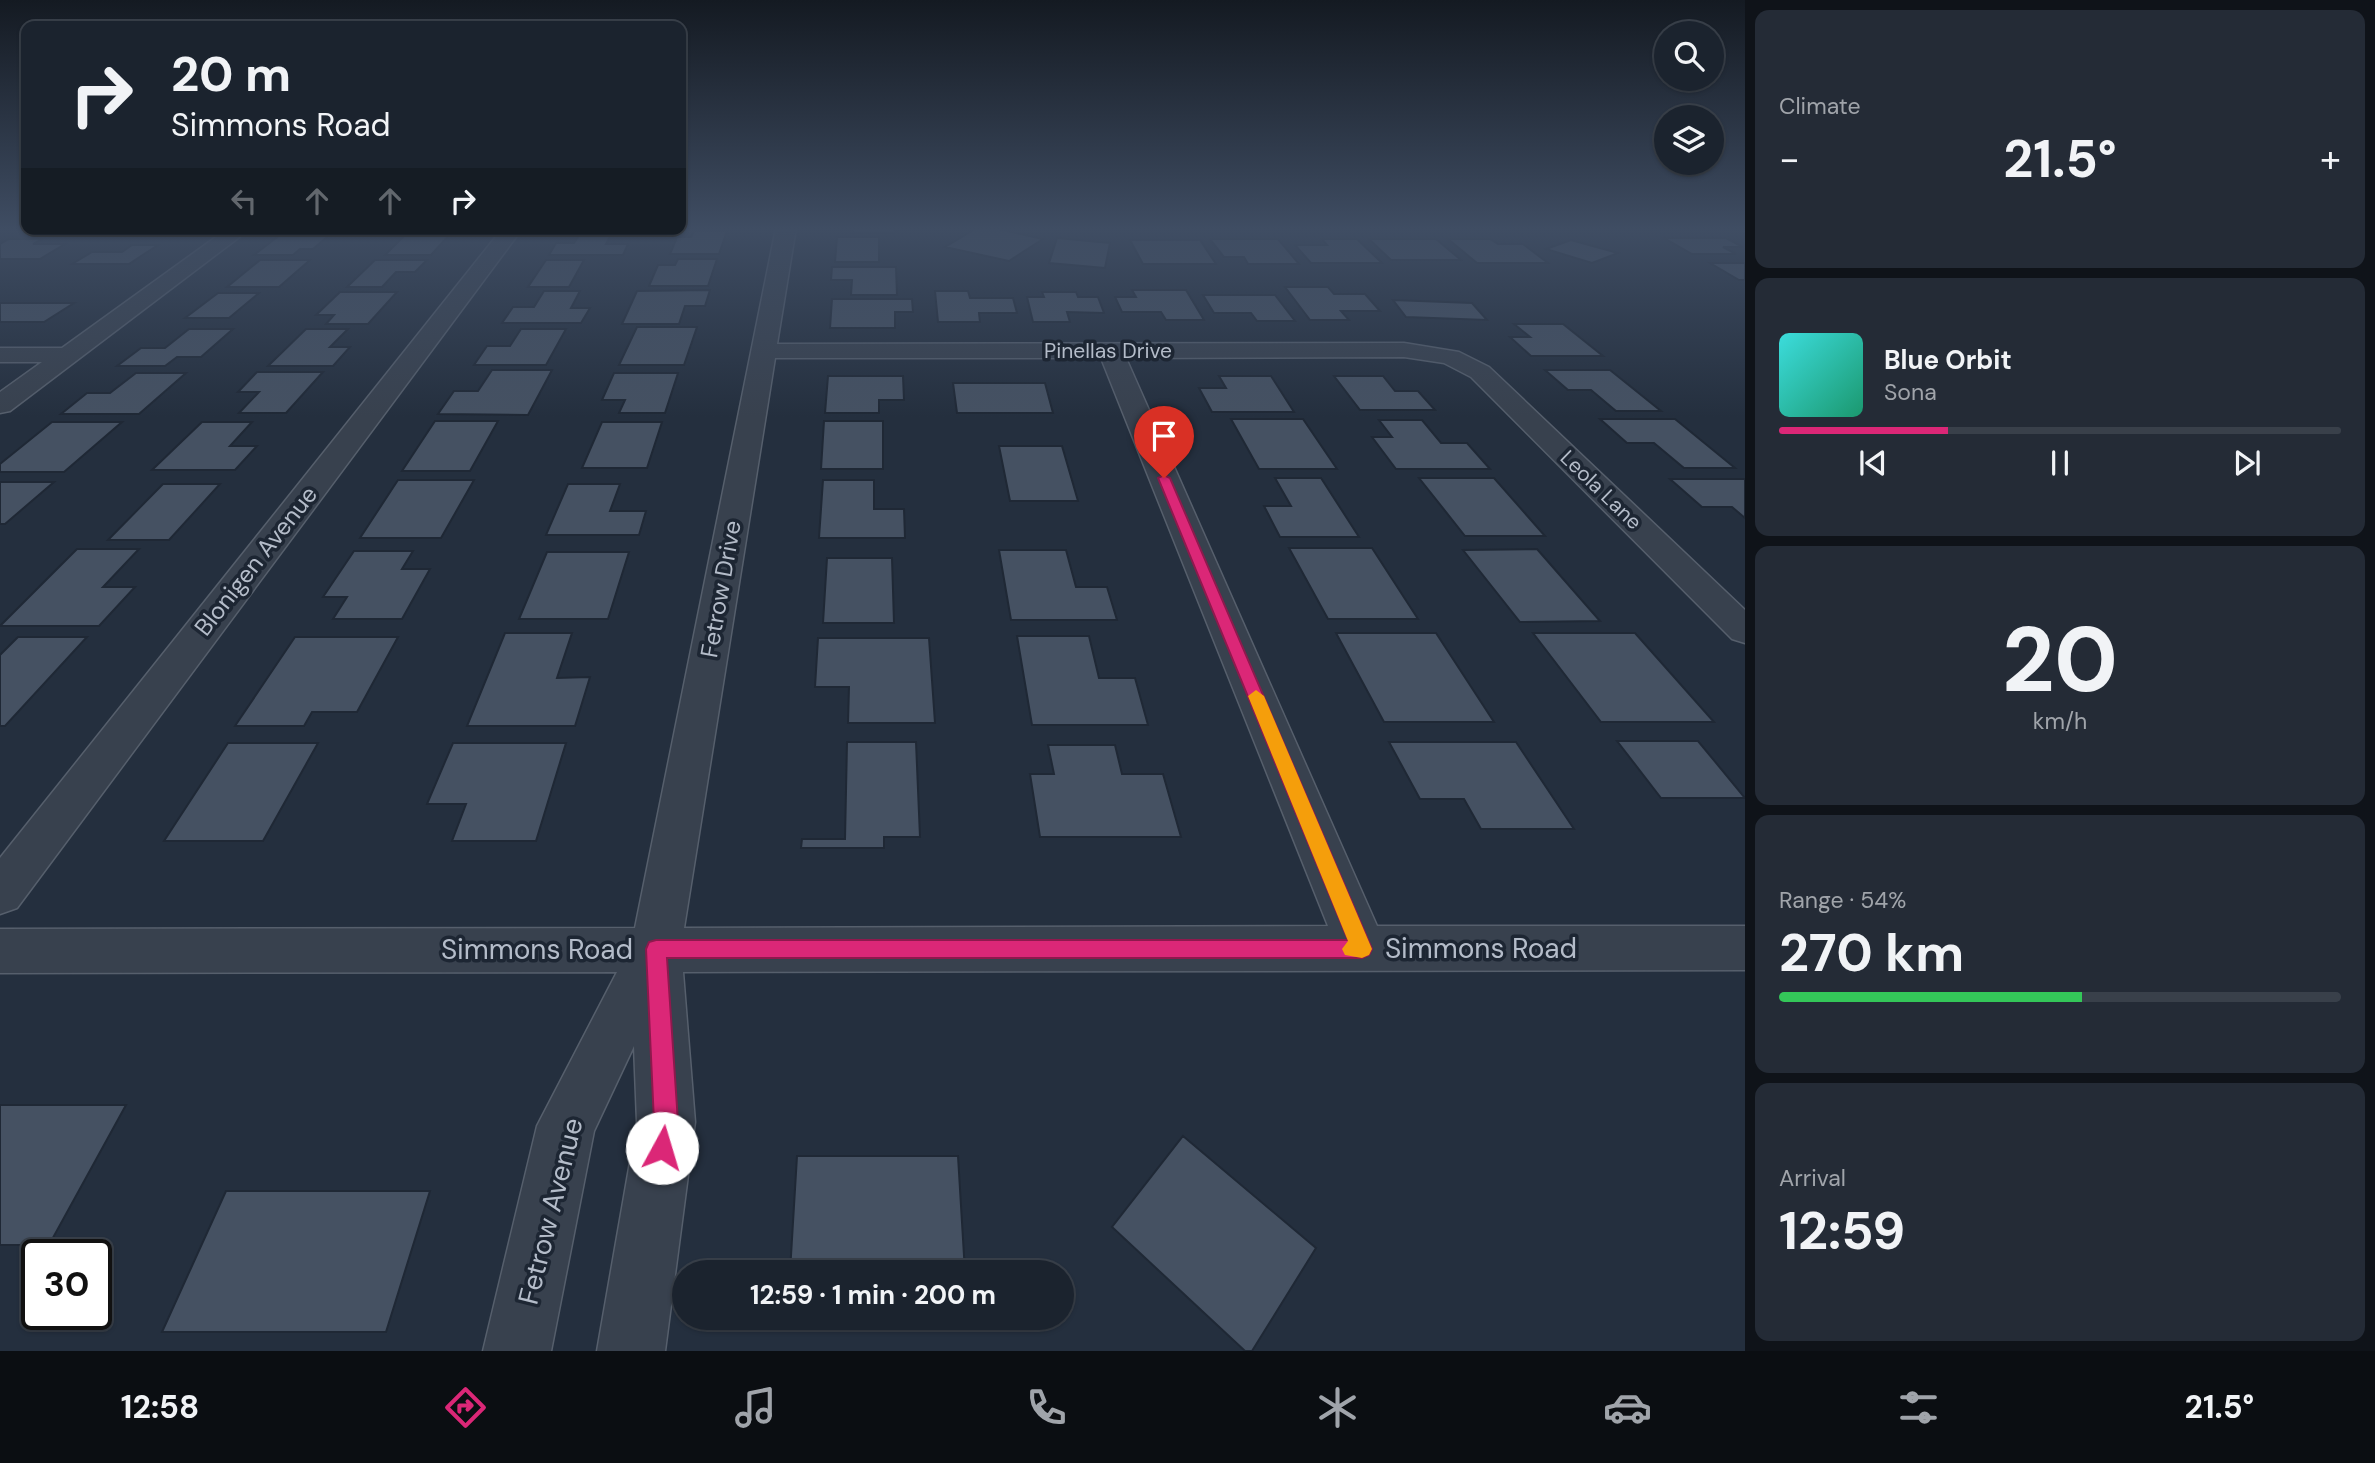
<!DOCTYPE html>
<html lang="en">
<head>
<meta charset="utf-8">
<style>
	body { margin:0; font-family:"DM Sans",sans-serif; background:#242b36; color:#f1f3f6; height:100vh; display:flex; flex-direction:column; font-size:26px; white-space:nowrap }
	* { box-sizing:border-box; margin:0 }
	p { font-size:23px; color:#a0a4aa }
	.icon { flex:none; width:38px; height:38px; fill:none; stroke:currentColor; stroke-width:2; stroke-linecap:round; stroke-linejoin:round }
	.map { position:relative; flex:1; overflow:hidden }
	.details { display:flex; flex-direction:column; gap:10px; padding:10px; background:#0f1319; width:630px }
	.details>* { flex:none }
	.top-card { position:absolute; left:21px; top:21px; width:665px; height:214px; border-radius:14px; box-shadow:0 2px 5px #0004,0 0 0 2px #39404a; background:#1b232e; color:#f1f3f6; overflow:hidden }
	.fabs { position:absolute; left:1654px; top:21px; display:grid; gap:14px }
	.fabs a { display:grid; place-items:center; width:70px; height:70px; border-radius:50%; background:#1b232e; box-shadow:0 2px 5px #0004,0 0 0 2px #39404a; font-size:35px }
	.speed { position:absolute; left:21px; top:1239px; display:flex; gap:14px; font-size:35px; font-weight:700; text-align:center }
	.speed>* { display:grid; place-content:center; width:91px; height:91px; border-radius:50%; background:#1b232e; box-shadow:0 2px 5px #0004,0 0 0 2px #39404a; line-height:1 }
	.speed .limit { border:4px solid #111; border-radius:10px; background:#fff; color:#111 }
	.pin { position:absolute; display:grid; place-items:center; width:60px; height:60px; color:#fff; margin:-72px -30px; border-radius:50% 50% 50% 0; rotate:-45deg; box-shadow:0 0 7px #0007 }
	.pin .icon { rotate:45deg }
	.me { position:absolute; width:77px; margin:-38px; rotate:6deg; stroke-linejoin:round; filter:drop-shadow(0 0 5px #0008) }
	.turn { display:flex; align-items:center; gap:24px; height:147px; padding:0 35px; font-size:32px }
	.turn .icon { width:91px; height:91px; stroke-width:2.5 }
	.turn b { display:block; font-size:49px; line-height:60px }
	.lanes { display:flex; align-items:center; height:66px; padding:0 35px; background:#0003; justify-content:center; gap:35px; direction:ltr }
	.lanes .off { opacity:.35 }
	.big { font-size:52px; font-weight:700; line-height:1.1 }
	.details .tile { flex:1; display:flex; flex-direction:column; justify-content:center; gap:10px; min-width:0; padding:0 24px; border-radius:14px; background:#242b36 }
	.details .dial { align-items:center; gap:0 }
	.dial b { font-size:91px; line-height:1 }
	.song { display:flex; align-items:center; gap:21px }
	.cover { width:84px; height:84px; border-radius:10px; background:linear-gradient(135deg,hsl(180 70% 55%),hsl(160 70% 35%)) }
	.played { height:7px; border-radius:4px; background:linear-gradient(90deg,#db2777 30%,#39404a 30%) }
	.keys { display:flex; justify-content:space-around; direction:ltr }
	.heat { display:flex; justify-content:space-between; align-items:center; font-size:38px; direction:ltr }
	.charge { height:10px; border-radius:5px; background:linear-gradient(90deg,#34c759 54%,#39404a 0) }
	.trip { position:absolute; left:672px; top:1260px; width:402px; height:70px; border-radius:35px; background:#1b232e; box-shadow:0 2px 5px #0004,0 0 0 2px #39404a; font-weight:700; line-height:70px; text-align:center }
	.tab-bar { display:flex; height:112px; justify-content:space-around; align-items:center; background:#0b0e12; color:#a0a4aa }
	.tab-bar .icon { width:49px; height:49px }
	.tab-bar .on { color:#db2777 }
	.tab-bar b { font-size:32px; color:#f1f3f6 }
	main { display:flex; flex:1; min-height:0 }
	.map>svg:first-child { display:block }
	.building { fill:#455162; stroke:#1f2835; stroke-width:2 }
	.lines { fill:none; stroke-linecap:round; stroke-linejoin:round }
	.minor-casing { stroke:#565f6c; stroke-width:3 }
	.minor { fill:#38414e; fill-rule:evenodd }
	.route { fill:#db2777; stroke:#8e194d; stroke-width:2 }
	.slow { fill:#f59e0b }
	.labels { text-anchor:middle; stroke-width:7; stroke-linejoin:round; paint-order:stroke }
	.far-street-label { font-size:21px; fill:#b4bcc9; stroke:#1d2633 }
	.street-label { font-size:24px; fill:#b4bcc9; stroke:#1d2633 }
	.near-street-label { font-size:28px; fill:#b4bcc9; stroke:#1d2633 }
</style>
</head>
<body>
<main>
<div class="map">
<svg width="1745" height="1351" viewBox="0 0 1745 1351">
	<rect width="100%" height="100%" fill="#242f3e"/>
	<!-- building -->
	<path class="building" d="M 853,228 L 895,228 L 895,233 L 853,233 Z
		M 977,228 L 993,228 L 1043,239 L 1009,261 L 945,247 Z
		M 285,231 L 334,231 L 313,249 L 300,249 L 293,255 L 254,255 Z
		M 409,231 L 453,231 L 431,255 L 385,255 Z
		M 582,231 L 613,231 L 606,244 L 628,244 L 623,255 L 549,255 L 556,243 L 574,243 Z
		M 694,231 L 727,231 L 719,254 L 670,254 L 677,237 L 691,237 Z
		M 837,237 L 879,237 L 879,262 L 835,262 Z
		M 1057,238 L 1110,243 L 1105,268 L 1049,263 Z
		M 1664,238 L 1726,238 L 1743,247 L 1723,247 L 1736,254 L 1692,254 Z
		M 9,239 L 43,239 L 33,244 L 65,244 L 40,259 L 0,259 L 0,244 Z
		M 1210,239 L 1278,239 L 1299,264 L 1248,264 L 1244,257 L 1224,257 Z
		M 1322,239 L 1357,239 L 1382,263 L 1311,263 L 1295,245 L 1327,245 Z
		M 1369,239 L 1436,239 L 1461,260 L 1391,260 Z
		M 1448,239 L 1490,239 L 1498,244 L 1523,244 L 1548,263 L 1477,263 Z
		M 1130,240 L 1200,240 L 1216,264 L 1143,264 Z
		M 1571,240 L 1618,253 L 1592,263 L 1546,249 Z
		M 132,245 L 158,245 L 129,264 L 72,264 L 92,252 L 122,252 Z
		M 678,259 L 717,259 L 708,286 L 649,286 L 658,265 L 675,265 Z
		M 260,260 L 310,260 L 279,287 L 227,287 Z
		M 375,260 L 427,260 L 415,272 L 396,272 L 382,287 L 347,287 Z
		M 546,260 L 584,260 L 569,287 L 528,287 Z
		M 1710,263 L 1745,263 L 1745,280 L 1739,280 Z
		M 832,267 L 896,267 L 897,295 L 851,295 L 852,280 L 831,280 Z
		M 1285,287 L 1328,287 L 1334,294 L 1365,294 L 1380,311 L 1341,311 L 1349,320 L 1310,320 Z
		M 710,290 L 705,306 L 685,306 L 679,324 L 622,324 L 637,291 Z
		M 1132,290 L 1186,290 L 1204,320 L 1166,320 L 1161,312 L 1122,312 L 1115,297 L 1136,297 Z
		M 544,291 L 580,291 L 571,308 L 590,308 L 581,323 L 502,323 L 513,307 L 534,307 Z
		M 935,291 L 968,291 L 970,298 L 1013,298 L 1017,313 L 979,313 L 980,322 L 938,322 Z
		M 340,292 L 397,292 L 368,324 L 326,324 L 334,315 L 316,315 Z
		M 1042,292 L 1076,292 L 1078,297 L 1098,297 L 1104,313 L 1067,312 L 1070,322 L 1033,322 L 1027,297 L 1044,297 Z
		M 218,293 L 259,293 L 229,318 L 185,318 Z
		M 1203,295 L 1275,295 L 1295,321 L 1257,321 L 1251,313 L 1214,313 Z
		M 832,299 L 912,299 L 913,312 L 895,312 L 895,328 L 830,328 Z
		M 1393,300 L 1472,303 L 1487,320 L 1406,317 Z
		M 0,303 L 74,303 L 44,322 L 0,322 Z
		M 1514,324 L 1563,324 L 1603,356 L 1531,356 L 1510,337 L 1530,337 Z
		M 637,327 L 697,327 L 684,365 L 619,365 Z
		M 189,329 L 233,329 L 201,357 L 177,357 L 165,366 L 117,366 L 141,348 L 165,348 Z
		M 306,329 L 348,329 L 330,347 L 350,347 L 333,366 L 268,366 Z
		M 521,329 L 566,329 L 546,365 L 474,365 L 487,346 L 510,346 Z
		M 492,370 L 552,370 L 528,415 L 438,414 L 454,391 L 478,391 Z
		M 1545,370 L 1610,370 L 1661,411 L 1616,411 L 1591,390 L 1568,390 Z
		M 257,372 L 323,372 L 286,413 L 239,413 L 259,392 L 238,392 Z
		M 136,373 L 186,373 L 139,414 L 61,414 L 87,393 L 110,393 Z
		M 614,373 L 678,373 L 665,413 L 619,413 L 625,400 L 602,400 Z
		M 828,376 L 903,376 L 904,400 L 879,400 L 879,413 L 825,413 Z
		M 1219,376 L 1271,376 L 1294,412 L 1212,412 L 1199,388 L 1226,388 Z
		M 1334,376 L 1383,376 L 1395,391 L 1418,391 L 1435,410 L 1360,410 Z
		M 953,383 L 1045,383 L 1053,413 L 957,413 Z
		M 1231,419 L 1303,419 L 1337,469 L 1259,469 Z
		M 1600,419 L 1675,419 L 1735,468 L 1684,468 L 1654,443 L 1627,443 Z
		M 1379,420 L 1422,420 L 1441,443 L 1467,443 L 1490,469 L 1396,469 L 1372,437 L 1392,437 Z
		M 435,421 L 498,421 L 470,471 L 402,471 Z
		M 824,421 L 883,421 L 883,469 L 821,469 Z
		M 52,422 L 122,422 L 64,472 L 0,472 L 0,464 Z
		M 202,422 L 252,422 L 230,446 L 257,446 L 235,470 L 152,470 Z
		M 602,422 L 662,422 L 647,468 L 582,468 Z
		M 999,446 L 1062,446 L 1078,501 L 1010,501 Z
		M 1275,478 L 1321,478 L 1359,537 L 1280,537 L 1264,506 L 1291,506 Z
		M 1419,478 L 1494,478 L 1545,536 L 1465,536 Z
		M 1670,479 L 1745,479 L 1745,518 L 1732,507 L 1702,507 Z
		M 398,480 L 474,480 L 441,538 L 360,538 Z
		M 823,480 L 874,480 L 874,509 L 904,509 L 905,538 L 819,538 Z
		M 0,482 L 54,482 L 5,524 L 0,524 Z
		M 163,484 L 220,484 L 169,540 L 108,540 Z
		M 568,484 L 620,484 L 610,511 L 646,511 L 639,535 L 546,535 Z
		M 1289,548 L 1372,548 L 1418,619 L 1328,619 Z
		M 77,549 L 139,549 L 103,587 L 135,587 L 99,626 L 0,626 Z
		M 1537,549 L 1600,621 L 1520,622 L 1463,550 Z
		M 999,550 L 1066,550 L 1076,587 L 1107,587 L 1117,620 L 1011,620 Z
		M 354,551 L 413,551 L 402,569 L 430,569 L 402,619 L 333,619 L 347,597 L 323,597 Z
		M 547,552 L 629,552 L 608,619 L 519,619 Z
		M 827,558 L 892,558 L 894,623 L 823,623 Z
		M 505,633 L 572,633 L 557,678 L 590,677 L 575,726 L 467,726 Z
		M 1336,633 L 1436,633 L 1494,722 L 1384,722 Z
		M 1533,633 L 1635,633 L 1714,722 L 1601,722 Z
		M 1017,636 L 1089,636 L 1099,678 L 1135,678 L 1148,725 L 1032,725 Z
		M 18,637 L 87,637 L 5,726 L 0,726 L 0,655 Z
		M 295,637 L 398,637 L 357,712 L 312,712 L 304,726 L 235,726 Z
		M 818,638 L 929,638 L 935,723 L 848,723 L 849,687 L 815,687 Z
		M 1617,741 L 1698,741 L 1745,798 L 1661,798 Z
		M 847,742 L 916,742 L 920,837 L 884,837 L 884,848 L 801,848 L 802,839 L 845,839 Z
		M 1389,742 L 1516,742 L 1574,829 L 1481,829 L 1464,799 L 1420,799 Z
		M 228,743 L 318,743 L 263,841 L 164,841 Z
		M 453,743 L 566,743 L 536,841 L 452,841 L 466,804 L 427,804 Z
		M 1048,745 L 1115,745 L 1122,774 L 1163,774 L 1181,837 L 1040,837 L 1030,774 L 1054,774 Z
		M 0,1105 L 126,1105 L 49,1245 L 0,1245 Z
		M 1183,1136 L 1316,1248 L 1252,1351 L 1245,1351 L 1112,1227 Z
		M 797,1156 L 958,1156 L 965,1272 L 790,1272 Z
		M 226,1191 L 430,1191 L 386,1332 L 162,1332 Z"/>
	<g class="lines">
		<defs>
			<path id="minor" d="M 776,228 L 796,228 L 777,344 L 1404,343 L 1459,352 L 1489,367 L 1745,610 L 1745,643 L 1732,639 L 1471,377 L 1444,363 L 1404,357 L 1126,358 L 1377,926 L 1745,926 L 1745,970 L 683,972 L 695,1122 L 665,1351 L 597,1351 L 637,1122 L 634,1046 L 594,1131 L 551,1351 L 483,1351 L 537,1126 L 617,972 L 0,973 L 0,929 L 635,928 ZM 775,358 L 1101,358 L 1328,926 L 684,928 Z
				M 227,229 L 250,229 L 10,411 L 0,413 L 0,392 L 42,362 L 0,362 L 0,348 L 62,348 Z
				M 502,229 L 522,229 L 17,908 L 0,914 L 0,858 Z"/>
		</defs>
		<!-- minor casing -->
		<use href="#minor" class="minor-casing"/>
		<!-- minor -->
		<use href="#minor" class="minor"/>
	</g>
	<!-- sky -->
	<linearGradient id="sky" x2="0" y2="1"><stop stop-color="#141a22"/><stop offset="0.55" stop-color="#3f4d63"/><stop offset="1" stop-color="#3f4d63" stop-opacity="0"/></linearGradient>
	<rect width="1745" height="417" fill="url(#sky)"/>
	<!-- route -->
	<path class="route" d="M 1164,475 L 1170,478 L 1372,949 L 1369,955 L 1362,958 L 667,958 L 678,1122 L 671,1156 L 662,1160 L 654,1156 L 650,1148 L 654,1122 L 646,949 L 649,942 L 656,940 L 1348,940 L 1158,478 Z"/>
	<!-- slow -->
	<path class="slow" d="M 1256,690 L 1264,696 L 1372,949 L 1369,955 L 1362,958 L 1345,955 L 1342,949 L 1348,941 L 1248,696 Z"/>
	<g class="labels">
		<!-- far-street labels -->
		<g class="far-street-label">
			<text x="1108" y="358">Pinellas Drive</text>
			<text transform="translate(1601 490) rotate(44)" y="7">Leola Lane</text>
		</g>
		<!-- street labels -->
		<g class="street-label">
			<text transform="translate(256 561) rotate(-52)" y="8">Blonigen Avenue</text>
			<text transform="translate(721 589) rotate(-80)" y="8">Fetrow Drive</text>
		</g>
		<!-- near-street labels -->
		<g class="near-street-label">
			<text x="1481" y="958">Simmons Road</text>
			<text x="537" y="959">Simmons Road</text>
			<text transform="translate(550 1211) rotate(-76)" y="10">Fetrow Avenue</text>
		</g>
	</g>
</svg>
<div class="fabs">
<a><svg class="icon" aria-label="search" viewBox="0 0 24 24"><circle cx="10" cy="10" r="6"/><path d="M15 15l6 6"/></svg></a>
<a><svg class="icon" aria-label="layers" viewBox="0 0 24 24"><path d="M12 4l9 5-9 5-9-5zM3 14l9 5 9-5"/></svg></a>
</div>
<div class="speed"><div class="limit">30</div></div>
<div class="pin" style="left:1164px;top:478px;background:#d93025"><svg class="icon" aria-label="arrive" viewBox="0 0 24 24"><path d="M6 21V4h12l-3 4 3 4H6"/></svg></div>
<svg class="me" style="left:662px;top:1148px" viewBox="-20 -20 40 40"><circle r="19" fill="#fff"/><path d="M0-13L10 11 0 6-10 11z" fill="#db2777"/></svg>
<div class="trip">12:59 · 1 min · 200 m</div>
<div class="top-card">
<div class="turn"><svg class="icon" aria-label="right" viewBox="0 0 24 24"><path d="M7 20v-9h11M14 6l5 5-5 5"/></svg><div><b>20 m</b>Simmons Road</div></div>
<div class="lanes"><svg class="icon off" aria-label="left" viewBox="0 0 24 24"><path d="M17 20v-9H6M10 6l-5 5 5 5"/></svg><svg class="icon off" aria-label="ahead" viewBox="0 0 24 24"><path d="M12 20V5M6 11l6-6 6 6"/></svg><svg class="icon off" aria-label="ahead" viewBox="0 0 24 24"><path d="M12 20V5M6 11l6-6 6 6"/></svg><svg class="icon" aria-label="right" viewBox="0 0 24 24"><path d="M7 20v-9h11M14 6l5 5-5 5"/></svg></div>
</div>
</div>
<section class="details">
<div class="tile"><p>Climate</p>
<div class="heat"><a>−</a><b class="big">21.5°</b><a>+</a></div>
</div>
<div class="tile">
<div class="song"><i class="cover"></i><div><b>Blue Orbit</b><p>Sona</p></div></div>
<div class="played"></div>
<div class="keys"><svg class="icon" aria-label="previous" viewBox="0 0 24 24"><path d="M18 5L8 12l10 7zM5 5v14"/></svg><svg class="icon" aria-label="pause" viewBox="0 0 24 24"><path d="M8 5v14M16 5v14"/></svg><svg class="icon" aria-label="next" viewBox="0 0 24 24"><path d="M6 5l10 7-10 7zM19 5v14"/></svg></div>
</div>
<div class="tile dial"><b>20</b><p>km/h</p></div>
<div class="tile"><p>Range · 54%</p><b class="big">270 km</b><div class="charge"></div></div>
<div class="tile"><p>Arrival</p><b class="big">12:59</b></div>
</section>
</main>
<nav class="tab-bar">
<b>12:58</b>
<svg class="icon on" aria-label="directions" viewBox="0 0 24 24"><path d="M12 3l9 9-9 9-9-9zM9 14v-3h6M13 9l2 2-2 2"/></svg>
<svg class="icon" aria-label="music" viewBox="0 0 24 24"><path d="M9 18V5l10-2v13"/><circle cx="6" cy="18" r="3"/><circle cx="16" cy="16" r="3"/></svg>
<svg class="icon" aria-label="phone" viewBox="0 0 24 24"><path d="M5 4h4l2 5-3 2q2 4 5 5l2-3 5 2v4C11 20 4 13 5 4z"/></svg>
<svg class="icon" aria-label="climate" viewBox="0 0 24 24"><path d="M12 3v18M4 7l16 10M4 17L20 7"/></svg>
<svg class="icon" aria-label="car" viewBox="0 0 24 24"><path d="M5 17H2v-5l4-1 3-4h7l3 4 3 1v5h-3M9 17h6M6 11h13"/><circle cx="7" cy="17" r="2"/><circle cx="17" cy="17" r="2"/></svg>
<svg class="icon" aria-label="filters" viewBox="0 0 24 24"><path d="M4 7h16M4 17h16"/><circle cx="9" cy="7" r="2"/><circle cx="15" cy="17" r="2"/></svg>
<b>21.5°</b>
</nav>
</body>
</html>
